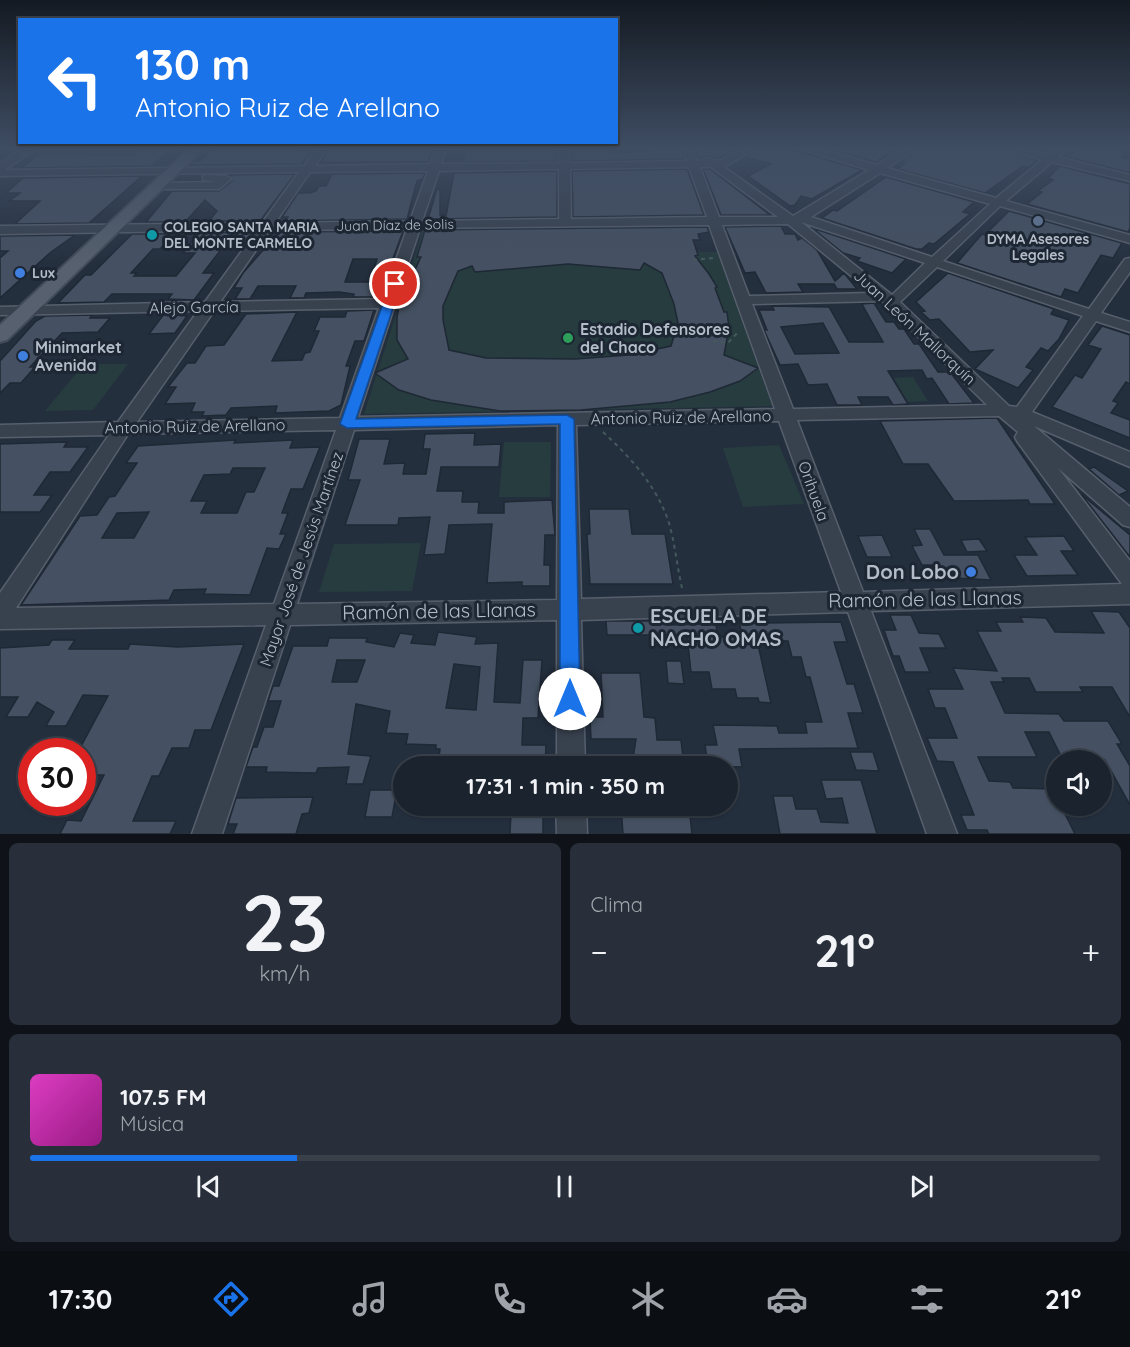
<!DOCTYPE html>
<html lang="es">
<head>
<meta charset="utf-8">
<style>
	body { margin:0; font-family:Quicksand,sans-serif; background:#282f3a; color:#f1f3f6; height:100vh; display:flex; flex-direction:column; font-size:22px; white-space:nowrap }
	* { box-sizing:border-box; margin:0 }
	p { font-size:20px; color:#a0a4aa }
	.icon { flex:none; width:33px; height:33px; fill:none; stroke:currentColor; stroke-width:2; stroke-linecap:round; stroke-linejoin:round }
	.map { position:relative; height:834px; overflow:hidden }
	.panel { display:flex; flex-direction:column; gap:9px; padding:9px; background:#0f1319; flex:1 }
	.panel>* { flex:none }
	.top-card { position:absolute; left:18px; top:18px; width:600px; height:126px; border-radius:0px; box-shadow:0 2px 4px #0004,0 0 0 2px #39404a; background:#1a73e8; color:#fff; overflow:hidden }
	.tools { position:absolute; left:1046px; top:750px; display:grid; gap:12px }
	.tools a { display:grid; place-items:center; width:66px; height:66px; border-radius:50%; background:#1b232e; box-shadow:0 2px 4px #0004,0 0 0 2px #39404a; font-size:30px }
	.speed { position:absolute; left:18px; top:738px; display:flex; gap:12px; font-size:30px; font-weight:700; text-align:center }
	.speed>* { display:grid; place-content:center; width:78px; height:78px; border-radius:50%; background:#1b232e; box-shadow:0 2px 4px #0004,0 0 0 2px #39404a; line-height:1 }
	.speed .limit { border:9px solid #d22; background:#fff; color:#111 }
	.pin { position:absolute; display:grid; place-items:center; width:51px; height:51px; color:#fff; margin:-26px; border:3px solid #fff; border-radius:50%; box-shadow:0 2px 6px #0007 }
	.me { position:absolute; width:66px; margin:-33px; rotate:0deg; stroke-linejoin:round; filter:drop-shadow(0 0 4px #0008) }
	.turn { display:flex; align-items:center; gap:21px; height:126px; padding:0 18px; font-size:27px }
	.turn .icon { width:78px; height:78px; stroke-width:2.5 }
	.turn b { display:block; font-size:42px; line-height:51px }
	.big { font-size:45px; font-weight:700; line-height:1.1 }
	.panel .tile { flex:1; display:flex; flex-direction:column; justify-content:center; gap:9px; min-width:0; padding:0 21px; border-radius:9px; background:#282f3a }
	.panel .dial { align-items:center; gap:0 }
	.dial b { font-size:78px; line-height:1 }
	.song { display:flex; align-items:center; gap:18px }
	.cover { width:72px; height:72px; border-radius:9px; background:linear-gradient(135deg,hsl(310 70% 55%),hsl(310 70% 35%)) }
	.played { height:6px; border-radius:3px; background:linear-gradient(90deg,#1a73e8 25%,#39404a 25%) }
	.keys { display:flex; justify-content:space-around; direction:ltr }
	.heat { display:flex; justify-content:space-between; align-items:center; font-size:33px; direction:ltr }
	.panel .tiles { flex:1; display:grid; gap:9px; grid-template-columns:1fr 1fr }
	.tile:last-child { grid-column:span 2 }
	.trip { position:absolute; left:393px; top:756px; width:345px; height:60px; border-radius:30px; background:#1b232e; box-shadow:0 2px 4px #0004,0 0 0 2px #39404a; font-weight:700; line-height:60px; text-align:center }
	.tab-bar { display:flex; height:96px; justify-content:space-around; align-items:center; background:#0b0e12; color:#a0a4aa }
	.tab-bar .icon { width:42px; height:42px }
	.tab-bar .active { color:#1a73e8 }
	.tab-bar b { font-size:27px; color:#f1f3f6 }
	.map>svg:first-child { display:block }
	.green { fill:#263c3f }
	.building { fill:#455162; stroke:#1f2835; stroke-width:1.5; fill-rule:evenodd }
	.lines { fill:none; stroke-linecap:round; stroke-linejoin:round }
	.minor-casing { stroke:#565f6c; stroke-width:3 }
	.major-casing { stroke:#414a57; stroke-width:4 }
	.path { stroke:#44595c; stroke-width:2; stroke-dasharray:4 4; stroke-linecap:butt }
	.minor { fill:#38414e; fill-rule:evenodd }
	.major { fill:#56606e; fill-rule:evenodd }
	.route { fill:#1a73e8; stroke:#114b97; stroke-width:1.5 }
	.service-dot { fill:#5c6f8a; stroke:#1d2633; stroke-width:2 }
	.culture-dot { fill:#0f9aa8; stroke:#1d2633; stroke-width:2 }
	.shop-dot { fill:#3f7fe0; stroke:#1d2633; stroke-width:2 }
	.leisure-dot { fill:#2e9e5b; stroke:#1d2633; stroke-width:2 }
	.labels { text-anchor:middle; stroke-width:6; stroke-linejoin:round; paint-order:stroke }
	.far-street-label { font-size:14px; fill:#b4bcc9; stroke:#1d2633 }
	.far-poi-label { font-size:14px; font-weight:bold; fill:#b4bcc9; stroke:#1d2633; text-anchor:start }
	.street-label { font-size:16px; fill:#b4bcc9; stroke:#1d2633 }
	.poi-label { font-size:16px; font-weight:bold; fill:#b4bcc9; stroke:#1d2633; text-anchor:start }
	.near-poi-label { font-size:20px; font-weight:bold; fill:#b4bcc9; stroke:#1d2633; text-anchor:end }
	.near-street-label { font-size:20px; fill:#b4bcc9; stroke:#1d2633 }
</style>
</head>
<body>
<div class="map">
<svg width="1130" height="834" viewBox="0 0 1130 834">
	<rect width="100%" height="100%" fill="#242f3e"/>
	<!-- green -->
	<path class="green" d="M 655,226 L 659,238 L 695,252 L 717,252 L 772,406 L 364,414 L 423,230 Z
		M 84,364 L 128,364 L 93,410 L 45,411 Z
		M 913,377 L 928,401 L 908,402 L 894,378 Z
		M 504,442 L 551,442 L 550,497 L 499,497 Z
		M 779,445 L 804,504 L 743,507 L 723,448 Z
		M 421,543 L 412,591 L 319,592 L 334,544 Z"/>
	<!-- building -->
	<path class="building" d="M 142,148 L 171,148 L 152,166 L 21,168 L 39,154 L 134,155 Z
		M 300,148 L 298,151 L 312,151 L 301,164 L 189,165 L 194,161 L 200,161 L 212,149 Z
		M 339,148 L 433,148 L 428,162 L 321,162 L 328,150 Z
		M 467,148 L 557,148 L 557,161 L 464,162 Z
		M 610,148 L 610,153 L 634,153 L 634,151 L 652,151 L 651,148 L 680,148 L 684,159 L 571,161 L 571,149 Z
		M 695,148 L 737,148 L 718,158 L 708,156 L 698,158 Z
		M 759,148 L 787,148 L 862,170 L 812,199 L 801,196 L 795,205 L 790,206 L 748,176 L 771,164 L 746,157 Z
		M 826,148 L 898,148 L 875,162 Z
		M 918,148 L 1000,148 L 1037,161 L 1028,168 L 1023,166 L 985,193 L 898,169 L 905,163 L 903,160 Z
		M 1077,148 L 1123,148 L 1119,152 L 1125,154 L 1121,157 L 1130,159 L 1130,173 L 1069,157 Z
		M 1060,166 L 1130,184 L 1130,228 L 1128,232 L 1027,204 L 1042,192 L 1038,191 L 1053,180 L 1048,178 Z
		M 687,169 L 704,215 L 573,217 L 572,171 Z
		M 703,169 L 710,169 L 770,215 L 721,215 Z
		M 557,171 L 557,217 L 428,219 L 437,189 L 440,190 L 440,215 L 446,216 L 454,173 Z
		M 425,173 L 423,179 L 417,181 L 407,219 L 286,221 L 288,217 L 282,217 L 298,193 L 310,193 L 316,191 L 319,186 L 326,186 L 332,174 Z
		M 295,174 L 260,221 L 209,221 L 217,211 L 205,200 L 185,222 L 146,222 L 172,191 L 219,191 L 232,181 L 229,175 Z
		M 142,176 L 89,223 L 15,224 L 40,201 L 9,201 L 20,193 L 6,193 L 23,178 Z
		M 886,177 L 974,202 L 963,212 L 970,214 L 934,244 L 929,243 L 922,249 L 916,249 L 822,218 L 833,210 L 837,211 Z
		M 1009,211 L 1016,213 L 1122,243 L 1113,258 L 1101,255 L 1078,293 L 1065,289 L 1061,297 L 957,263 L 982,234 L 985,235 Z
		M 781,226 L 785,234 L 795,234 L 798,240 L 802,238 L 817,250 L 835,281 L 844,273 L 857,289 L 837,289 L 834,284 L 798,284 L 803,292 L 766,293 L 755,272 L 745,273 L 725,227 Z
		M 707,227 L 709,232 L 698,234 L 700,240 L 693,240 L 698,255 L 695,256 L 709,274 L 717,287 L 715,288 L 724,312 L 727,312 L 729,328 L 724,355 L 758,368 L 740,381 L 710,392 L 670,402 L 581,410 L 500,411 L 431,400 L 399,390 L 375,373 L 408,359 L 397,340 L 397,317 L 400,301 L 421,257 L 417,257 L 425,230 ZM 644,263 L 662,273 L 674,304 L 678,323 L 671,346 L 629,355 L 575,359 L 486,358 L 449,350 L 443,320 L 443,306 L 458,271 L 472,266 L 475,272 L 568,264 L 640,270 Z
		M 818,230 L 906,259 L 892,273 L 857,261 L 860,258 L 843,253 L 816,231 Z
		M 403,231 L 379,297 L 353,297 L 354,294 L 339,292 L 306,293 L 304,298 L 290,298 L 296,286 L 258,286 L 250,299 L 235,299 L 242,288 L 234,288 L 243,273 L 279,232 ZM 353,259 L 377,259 L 370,282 L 345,282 Z
		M 252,232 L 245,243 L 226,243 L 203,273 L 214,273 L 194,300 L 168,299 L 172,294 L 112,294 L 104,302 L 58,303 L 85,275 L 91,275 L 132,234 L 174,234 L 160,249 L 153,249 L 131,273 L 137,273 L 134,276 L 176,276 L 195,253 L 183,253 L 199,233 Z
		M 75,235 L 51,252 L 0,298 L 0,258 L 8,251 L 0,251 L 0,236 Z
		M 948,273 L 1054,309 L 1051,314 L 1069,320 L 1059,339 L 1048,351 L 1041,348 L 1026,367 L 1033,370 L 1018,388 L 975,369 L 993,350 L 970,352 L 939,319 L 930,320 L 921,312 L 925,311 L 916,302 Z
		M 874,303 L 886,322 L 894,322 L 899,329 L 904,329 L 914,344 L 919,344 L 938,372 L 950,372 L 974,403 L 949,404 L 932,378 L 927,379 L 922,370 L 888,371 L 908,404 L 893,405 L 888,397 L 858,397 L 862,405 L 837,405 L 827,384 L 808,385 L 798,364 L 780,365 L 764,330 L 767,330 L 759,310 L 774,310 L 772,306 L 829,307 L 849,342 L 883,342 L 862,304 ZM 823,323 L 839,353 L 795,354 L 781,327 Z
		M 374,310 L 364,341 L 355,341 L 346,366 L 350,366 L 341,405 L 329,411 L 275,413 L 277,406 L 231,408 L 226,415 L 202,416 L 204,412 L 191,412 L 195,403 L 165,404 L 176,387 L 168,387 L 187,363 L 195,363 L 206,346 L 224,345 L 246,314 L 297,312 L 272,361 L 302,360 L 305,353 L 310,352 L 319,331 L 314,331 L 320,317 L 345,317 L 347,311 Z
		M 164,314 L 187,316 L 175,333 L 149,334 Z
		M 92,315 L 90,318 L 110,318 L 98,332 L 62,333 L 30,367 L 35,367 L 21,383 L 10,383 L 0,393 L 0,361 L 36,321 L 45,316 Z
		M 1102,326 L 1130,335 L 1130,384 L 1126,382 L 1113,401 L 1118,403 L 1111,413 L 1130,420 L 1130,438 L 1052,407 L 1075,375 L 1082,378 L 1101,349 L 1088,345 Z
		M 997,418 L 1055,504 L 1030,504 L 1028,500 L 954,501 L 928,464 L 903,464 L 880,421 Z
		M 475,433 L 474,445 L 501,444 L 499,467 L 441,467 L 437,491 L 463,491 L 462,502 L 479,502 L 478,513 L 504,513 L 504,502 L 552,500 L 555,535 L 545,535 L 544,565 L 550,565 L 550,586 L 522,586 L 522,582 L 487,583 L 492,524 L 449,525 L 445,554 L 424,555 L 430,517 L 399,518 L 398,525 L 345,525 L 360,480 L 348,480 L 359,439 L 390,439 L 384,464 L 405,463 L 403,474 L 426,474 L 430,449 L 423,449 L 425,434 Z
		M 236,440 L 234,443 L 293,440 L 290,448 L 320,447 L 303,489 L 291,489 L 282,513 L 288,513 L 280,534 L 286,534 L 279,549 L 267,548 L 250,595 L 204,594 L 206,589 L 174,590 L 169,600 L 21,605 L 80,516 L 97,515 L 109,497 L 115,496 L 137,463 L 126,463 L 138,446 ZM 233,468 L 265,468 L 254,492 L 246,492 L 237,513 L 201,513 L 207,501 L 191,501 L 204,475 L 230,474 ZM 149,512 L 134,538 L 102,538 L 117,513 Z
		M 67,442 L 64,447 L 88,447 L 70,472 L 50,472 L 34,495 L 52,495 L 40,512 L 0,512 L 0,444 Z
		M 1094,467 L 1128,491 L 1119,495 L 1089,469 Z
		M 1081,494 L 1130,535 L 1130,557 Z
		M 589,509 L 629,509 L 632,534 L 665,534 L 673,584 L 590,584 L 587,534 L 590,534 Z
		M 914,529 L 930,529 L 944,555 L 978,555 L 991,580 L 938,577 L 932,565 L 922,565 L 912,546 L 922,545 Z
		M 882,535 L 892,557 L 867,557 L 858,536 Z
		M 1064,536 L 1074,551 L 1061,551 L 1078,575 L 1027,576 L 1014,555 L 1037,555 L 1025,537 Z
		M 979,539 L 987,551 L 967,552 L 961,540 Z
		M 1091,611 L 1119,612 L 1130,628 L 1130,717 L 1112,687 L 1080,687 L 1083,692 L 1036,692 L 1029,678 L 1002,678 L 1004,682 L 991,682 L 1005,713 L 1059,714 L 1064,721 L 1108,721 L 1122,744 L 1117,744 L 1130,766 L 1130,805 L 1105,760 L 1063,760 L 1049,732 L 1025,732 L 1037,757 L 978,757 L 989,781 L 1010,782 L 1013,788 L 1053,789 L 1056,806 L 1061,806 L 1075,834 L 989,834 L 987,830 L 967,830 L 961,815 L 974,815 L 953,762 L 937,761 L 927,738 L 957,738 L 945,708 L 935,708 L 928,689 L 963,689 L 953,668 L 997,671 L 977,631 L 1001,631 L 996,622 L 1023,622 L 1020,617 L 1046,618 L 1055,632 L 1104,633 Z
		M 890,615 L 911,615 L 919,633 L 939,634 L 946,648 L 920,648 L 930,672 L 905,672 L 899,656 L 893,656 L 884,630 L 896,630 Z
		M 701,619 L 715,619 L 718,637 L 742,637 L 739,619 L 752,619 L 753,623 L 841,622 L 847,642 L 834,642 L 847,684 L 854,684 L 863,713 L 848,713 L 858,748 L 739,749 L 742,767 L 708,766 L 705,745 L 717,745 L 713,725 L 777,726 L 779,733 L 807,733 L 805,722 L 822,722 L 810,677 L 806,677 L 801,657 L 792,657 L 788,641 L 757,640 L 771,703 L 759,702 L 758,698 L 737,698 L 735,689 L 712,689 L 709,672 L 691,672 L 687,635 L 607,635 L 606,621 L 669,621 L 669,625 L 702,624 Z
		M 438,632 L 477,637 L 475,644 L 498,643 L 494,702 L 520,703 L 523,660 L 542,660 L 538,718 L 523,718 L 522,745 L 546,745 L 545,766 L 438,766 L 440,749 L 436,749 L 436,745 L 406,744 L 408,734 L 386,733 L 390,711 L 356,704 L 348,754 L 371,756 L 363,784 L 346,784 L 349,767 L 318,768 L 316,773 L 266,772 L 267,767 L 246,767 L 253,747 L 257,747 L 264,727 L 273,727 L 281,701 L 268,701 L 273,686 L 279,686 L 293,646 L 327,646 L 329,638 L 367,638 L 366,642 L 394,647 L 400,633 L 414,635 L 411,643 L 435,645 ZM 337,660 L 365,660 L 357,682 L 332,682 ZM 454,664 L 480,667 L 476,710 L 446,708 Z
		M 52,640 L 75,640 L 69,649 L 128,649 L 130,644 L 178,647 L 244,644 L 211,730 L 195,730 L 189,748 L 172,748 L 159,776 L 152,776 L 133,821 L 176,821 L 170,834 L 60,834 L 67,820 L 81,821 L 104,775 L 82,775 L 82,752 L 78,752 L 108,696 L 83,695 L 66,726 L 46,726 L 54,712 L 37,702 L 28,717 L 6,717 L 18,697 L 0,697 L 0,648 L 49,645 Z
		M 666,661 L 681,661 L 684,684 L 668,683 Z
		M 601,673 L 640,673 L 644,717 L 655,718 L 657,740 L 681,740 L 684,766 L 632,765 L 636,739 L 591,739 L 590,717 L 603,717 Z
		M 850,752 L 873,752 L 879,771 L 856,770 Z
		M 821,780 L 861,780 L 877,834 L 780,834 L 773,796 L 793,796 L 796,809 L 817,809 L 821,822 L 848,823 L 842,798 L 826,799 Z
		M 370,790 L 397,790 L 392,817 L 365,817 Z
		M 313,797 L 309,813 L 302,814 L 296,834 L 233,834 L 237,824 L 228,824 L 236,798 Z
		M 621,806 L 689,806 L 692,834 L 623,834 Z
		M 511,812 L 543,812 L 543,834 L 510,834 Z"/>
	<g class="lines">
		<defs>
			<path id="minor" d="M 23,148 L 36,148 L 5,170 L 304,166 L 317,148 L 327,148 L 315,166 L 430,164 L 436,148 L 446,148 L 441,164 L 559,163 L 559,148 L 569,148 L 569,163 L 687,161 L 682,148 L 692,148 L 697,161 L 709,158 L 719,161 L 743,148 L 757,148 L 724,167 L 793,216 L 869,170 L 798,148 L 816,148 L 877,165 L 903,148 L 916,148 L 887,168 L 996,198 L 1042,160 L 1002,148 L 1021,148 L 1048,155 L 1056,148 L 1068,148 L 1058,157 L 1130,175 L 1130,181 L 1052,162 L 1006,201 L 1130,235 L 1130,243 L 1000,206 L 943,261 L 1089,309 L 1125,259 L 1130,258 L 1130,272 L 1101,313 L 1130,322 L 1130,332 L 1096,321 L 1032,412 L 1130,452 L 1130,467 L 1034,426 L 1130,507 L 1130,527 L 1123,525 L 1058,468 L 1130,561 L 1130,604 L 871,611 L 957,834 L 927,834 L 848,612 L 581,620 L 585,766 L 557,766 L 557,620 L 290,625 L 222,834 L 192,834 L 266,625 L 0,629 L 0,593 L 109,435 L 0,437 L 0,425 L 118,422 L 198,311 L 0,315 L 0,307 L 205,302 L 257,230 L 0,234 L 0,226 L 262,223 L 299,172 L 0,176 L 0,163 ZM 689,167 L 707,217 L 571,219 L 570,169 ZM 700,167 L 711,167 L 778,217 L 719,217 ZM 559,169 L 559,219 L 422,221 L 439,171 ZM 428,171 L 410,221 L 275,223 L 310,172 ZM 880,173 L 990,204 L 932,257 L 811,217 ZM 801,222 L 925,263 L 892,295 ZM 788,224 L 872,293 L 749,296 L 722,225 ZM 709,225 L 775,409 L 358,417 L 420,228 ZM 407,229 L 382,299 L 220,302 L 270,230 ZM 937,267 L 1083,316 L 1017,407 L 1009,406 L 900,302 ZM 882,301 L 883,302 L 987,405 L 793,409 L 752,304 ZM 379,308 L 340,418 L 137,422 L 214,311 ZM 999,416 L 1018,432 L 1015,437 L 1017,441 L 1122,584 L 863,592 L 797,420 ZM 779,421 L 841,592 L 581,599 L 576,425 ZM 558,425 L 557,600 L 297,604 L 354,430 ZM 336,430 L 274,604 L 16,608 L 128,434 Z
				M 207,175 L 226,176 L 231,179 L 219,189 L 158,189 L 152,186 L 158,183 L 217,182 L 203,180 L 203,176 Z
				M 556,806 L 586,806 L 587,834 L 557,834 Z"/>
			<path id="major" d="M 190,148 L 204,148 L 7,340 L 0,342 L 0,325 Z"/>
		</defs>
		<!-- minor casing -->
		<use href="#minor" class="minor-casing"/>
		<!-- major casing -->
		<use href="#major" class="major-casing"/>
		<!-- path -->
		<path class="path" d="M 693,260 L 714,258
			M 713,341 L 728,343 L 739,331
			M 603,432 C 630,457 657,486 669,523 C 675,544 677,566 682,588"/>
		<!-- minor -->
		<use href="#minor" class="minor"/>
		<!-- major -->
		<use href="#major" class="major"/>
	</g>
	<!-- sky -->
	<linearGradient id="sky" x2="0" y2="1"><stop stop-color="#141a22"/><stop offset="0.56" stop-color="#3f4d63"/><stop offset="1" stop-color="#3f4d63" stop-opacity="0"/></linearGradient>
	<rect width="1130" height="265" fill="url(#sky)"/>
	<!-- route -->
	<path class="route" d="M 395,280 L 401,284 L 356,419 L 567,415 L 574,419 L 580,699 L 577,706 L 570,709 L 563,706 L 560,699 L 560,424 L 347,428 L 340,424 L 390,284 Z"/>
	<!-- markers -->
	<circle class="service-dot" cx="1038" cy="221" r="6"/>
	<g class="culture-dot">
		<circle cx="152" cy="235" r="6"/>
		<circle cx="638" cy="628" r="6"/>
	</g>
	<g class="shop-dot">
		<circle cx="20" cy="273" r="6"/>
		<circle cx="23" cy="356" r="6"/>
		<circle cx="971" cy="572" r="6"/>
	</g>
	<circle class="leisure-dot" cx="568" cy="338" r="6"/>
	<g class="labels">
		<!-- far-street labels -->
		<g class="far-street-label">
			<text transform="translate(395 225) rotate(-1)" y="5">Juan Díaz de Solis</text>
		</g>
		<!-- far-poi labels -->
		<g class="far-poi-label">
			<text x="164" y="232">COLEGIO SANTA MARIA<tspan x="164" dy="16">DEL MONTE CARMELO</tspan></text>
			<text x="1038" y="244" text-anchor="middle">DYMA Asesores<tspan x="1038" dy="16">Legales</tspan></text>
			<text x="32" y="278">Lux</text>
		</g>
		<!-- street labels -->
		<g class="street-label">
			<text transform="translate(194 307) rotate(-1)" y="6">Alejo García</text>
			<text transform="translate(915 327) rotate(43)" y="6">Juan León Mallorquín</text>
			<text transform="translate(681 417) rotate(-1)" y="6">Antonio Ruiz de Arellano</text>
			<text transform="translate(195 426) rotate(-1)" y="6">Antonio Ruiz de Arellano</text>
			<text transform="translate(814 491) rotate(70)" y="6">Orihuela</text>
			<text transform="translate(301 559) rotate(-71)" y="6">Mayor José de Jesús Martínez</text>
		</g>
		<!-- poi labels -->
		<g class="poi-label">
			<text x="580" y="335">Estadio Defensores<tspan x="580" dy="18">del Chaco</tspan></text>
			<text x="35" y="353">Minimarket<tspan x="35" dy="18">Avenida</tspan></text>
		</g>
		<!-- near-poi labels -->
		<g class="near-poi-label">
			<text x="959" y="579">Don Lobo</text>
			<text x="650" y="623" text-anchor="start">ESCUELA DE<tspan x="650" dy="23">NACHO OMAS</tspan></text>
		</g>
		<!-- near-street labels -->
		<g class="near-street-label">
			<text transform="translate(925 599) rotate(-1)" y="7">Ramón de las Llanas</text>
			<text transform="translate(439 611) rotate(-1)" y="7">Ramón de las Llanas</text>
		</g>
	</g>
</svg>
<div class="tools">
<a><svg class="icon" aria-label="sound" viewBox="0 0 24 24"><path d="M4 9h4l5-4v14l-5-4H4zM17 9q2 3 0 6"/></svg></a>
</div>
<div class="speed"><div class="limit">30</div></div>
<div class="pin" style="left:395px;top:284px;background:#d93025"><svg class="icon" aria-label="arrive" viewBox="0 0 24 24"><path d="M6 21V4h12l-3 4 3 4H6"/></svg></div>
<svg class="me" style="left:570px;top:699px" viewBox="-20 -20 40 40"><circle r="19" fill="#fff"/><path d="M0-13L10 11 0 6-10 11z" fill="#1a73e8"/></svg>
<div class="trip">17:31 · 1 min · 350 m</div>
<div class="top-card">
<div class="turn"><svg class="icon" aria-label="left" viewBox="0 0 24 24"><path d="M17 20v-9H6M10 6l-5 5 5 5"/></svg><div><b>130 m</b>Antonio Ruiz de Arellano</div></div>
</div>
</div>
<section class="panel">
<div class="tiles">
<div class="tile dial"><b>23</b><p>km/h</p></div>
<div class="tile"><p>Clima</p>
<div class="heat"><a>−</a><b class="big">21°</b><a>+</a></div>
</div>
<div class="tile">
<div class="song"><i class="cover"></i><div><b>107.5 FM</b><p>Música</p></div></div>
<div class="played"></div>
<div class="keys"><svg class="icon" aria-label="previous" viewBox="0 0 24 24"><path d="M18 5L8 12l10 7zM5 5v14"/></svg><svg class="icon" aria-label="pause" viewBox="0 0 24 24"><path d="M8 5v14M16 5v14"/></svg><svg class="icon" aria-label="next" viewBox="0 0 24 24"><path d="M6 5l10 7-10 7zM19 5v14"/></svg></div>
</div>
</div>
</section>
<nav class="tab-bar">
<b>17:30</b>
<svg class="icon active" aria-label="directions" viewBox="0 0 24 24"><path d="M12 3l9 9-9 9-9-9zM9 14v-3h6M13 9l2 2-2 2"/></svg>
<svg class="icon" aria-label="music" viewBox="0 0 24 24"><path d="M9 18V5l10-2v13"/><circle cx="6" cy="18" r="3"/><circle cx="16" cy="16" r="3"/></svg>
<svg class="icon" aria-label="phone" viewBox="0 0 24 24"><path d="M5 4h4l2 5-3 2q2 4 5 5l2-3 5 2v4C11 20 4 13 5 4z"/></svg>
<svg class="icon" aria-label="climate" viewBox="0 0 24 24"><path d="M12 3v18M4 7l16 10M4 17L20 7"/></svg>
<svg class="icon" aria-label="car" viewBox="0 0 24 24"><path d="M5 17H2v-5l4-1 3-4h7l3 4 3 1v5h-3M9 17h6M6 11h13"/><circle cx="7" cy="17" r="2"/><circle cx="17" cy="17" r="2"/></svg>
<svg class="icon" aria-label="filters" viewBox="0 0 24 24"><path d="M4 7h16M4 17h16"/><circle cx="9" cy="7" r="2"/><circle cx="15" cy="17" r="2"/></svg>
<b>21°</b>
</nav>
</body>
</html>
